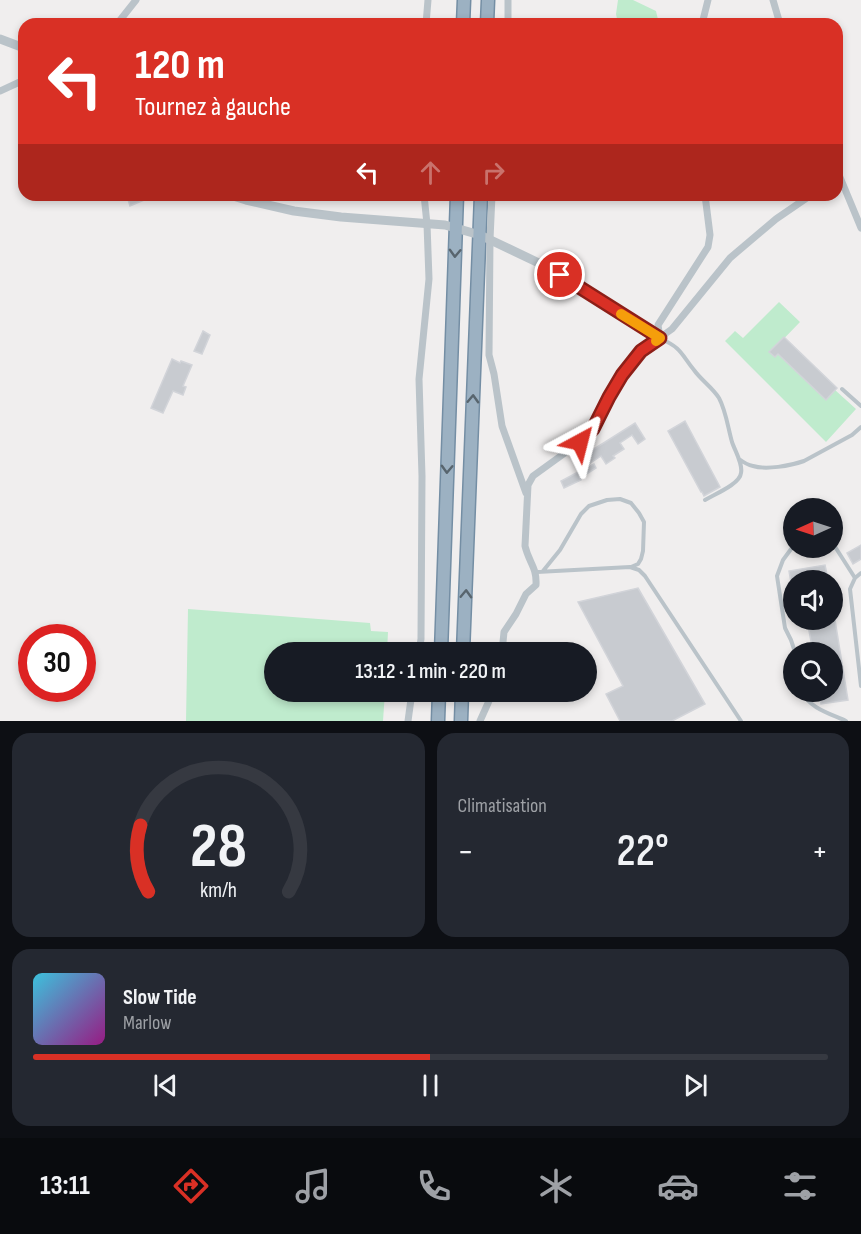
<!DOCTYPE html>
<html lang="fr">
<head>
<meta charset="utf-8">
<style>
	body { margin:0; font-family:"Sofia Sans Condensed",sans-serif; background:#242831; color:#f1f3f6; height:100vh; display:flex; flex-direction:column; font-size:22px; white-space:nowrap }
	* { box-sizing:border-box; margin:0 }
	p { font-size:20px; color:#9ea1a6 }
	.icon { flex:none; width:33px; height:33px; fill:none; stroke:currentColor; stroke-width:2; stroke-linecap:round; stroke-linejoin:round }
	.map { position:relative; height:721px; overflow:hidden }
	.drawer { display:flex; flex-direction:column; gap:12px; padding:12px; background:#0d0f14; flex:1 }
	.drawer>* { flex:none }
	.banner { position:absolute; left:18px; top:18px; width:825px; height:183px; border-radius:18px; box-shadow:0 3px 9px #0003; background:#d93025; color:#fff; overflow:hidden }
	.needle { width:39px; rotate:267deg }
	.buttons { position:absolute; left:783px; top:498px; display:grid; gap:12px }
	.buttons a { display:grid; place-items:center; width:60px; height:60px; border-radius:50%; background:#171b24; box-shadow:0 3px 9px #0003; font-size:30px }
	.speed { position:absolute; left:18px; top:624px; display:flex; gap:12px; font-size:30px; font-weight:700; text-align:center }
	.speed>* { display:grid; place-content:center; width:78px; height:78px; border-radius:50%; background:#171b24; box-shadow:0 3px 9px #0003; line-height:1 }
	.speed .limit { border:9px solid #d22; background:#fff; color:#111 }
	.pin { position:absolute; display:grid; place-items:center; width:51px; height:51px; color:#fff; margin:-26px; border:3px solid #fff; border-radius:50%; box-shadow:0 2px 6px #0007 }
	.me { position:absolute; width:66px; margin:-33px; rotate:38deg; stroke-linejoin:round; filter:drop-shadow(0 0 4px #0008) }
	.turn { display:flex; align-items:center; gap:21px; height:126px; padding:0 18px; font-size:27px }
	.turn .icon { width:78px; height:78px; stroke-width:2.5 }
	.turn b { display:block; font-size:42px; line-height:51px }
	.lanes { display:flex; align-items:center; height:57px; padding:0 18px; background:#0003; justify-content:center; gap:30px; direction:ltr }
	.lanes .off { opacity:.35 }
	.big { font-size:45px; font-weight:600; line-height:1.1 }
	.drawer .card { flex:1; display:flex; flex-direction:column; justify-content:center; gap:9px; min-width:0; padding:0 21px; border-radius:18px; background:#242831 }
	.drawer .dial { align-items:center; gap:0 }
	.dial svg { height:156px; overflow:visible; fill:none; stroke:#363941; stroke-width:7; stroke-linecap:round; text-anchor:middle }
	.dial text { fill:#f1f3f6; stroke:none }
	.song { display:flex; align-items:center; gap:18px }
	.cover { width:72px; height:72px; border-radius:9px; background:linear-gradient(135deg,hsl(190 70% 55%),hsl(310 70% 35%)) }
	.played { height:6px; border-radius:3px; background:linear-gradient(90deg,#d93025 50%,#363941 50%) }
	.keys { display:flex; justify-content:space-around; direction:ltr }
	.heat { display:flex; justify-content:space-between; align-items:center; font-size:33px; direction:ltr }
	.drawer .tiles { flex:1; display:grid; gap:12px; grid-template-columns:1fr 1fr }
	.card:last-child { grid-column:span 2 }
	.trip { position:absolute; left:264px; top:642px; width:333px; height:60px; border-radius:30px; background:#171b24; box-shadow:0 3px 9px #0003; font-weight:600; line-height:60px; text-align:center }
	.tab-bar { display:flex; height:96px; justify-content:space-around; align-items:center; background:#090b0e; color:#9ea1a6 }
	.tab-bar .icon { width:42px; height:42px }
	.tab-bar .current { color:#d93025 }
	.tab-bar b { font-size:27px; color:#f1f3f6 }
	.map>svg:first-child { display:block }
	.green { fill:#bfebcd }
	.building { fill:#c8cbd0; stroke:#d2d4d9; stroke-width:1.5 }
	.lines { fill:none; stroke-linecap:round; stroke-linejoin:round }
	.trunk-casing { stroke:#748ea4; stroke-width:15 }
	.service { stroke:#bac3c9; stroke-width:4 }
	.minor { stroke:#bac3c9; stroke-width:7 }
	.tertiary { stroke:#bac3c9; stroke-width:9 }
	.trunk { stroke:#9cb1c2; stroke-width:12 }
	.oneway { stroke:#58656e }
	.route-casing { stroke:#8d1f18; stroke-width:15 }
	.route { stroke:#d93025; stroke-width:10 }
	.slow { stroke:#f59e0b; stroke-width:10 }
</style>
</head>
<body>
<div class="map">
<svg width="861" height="721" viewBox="0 0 861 721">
	<rect width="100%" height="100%" fill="#f0eeee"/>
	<!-- green -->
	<path class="green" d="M 618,0 L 633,0 L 656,11 L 659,24 L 618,24 L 616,14 Z
		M 779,302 L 800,322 L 770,353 L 775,357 L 778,354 L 826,400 L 835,390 L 856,409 L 826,442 L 725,341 L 735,331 L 743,338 Z
		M 188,609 L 370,623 L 371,631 L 388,632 L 387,652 L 274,652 L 274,692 L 385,692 L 383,721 L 186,721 Z"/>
	<!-- building -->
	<path class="building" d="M 130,195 L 142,195 L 144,200 L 130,206 L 127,196 Z
		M 203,331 L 210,335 L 202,354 L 194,351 Z
		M 784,337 L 837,388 L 826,400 L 778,354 L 775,357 L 769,352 Z
		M 172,359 L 180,363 L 181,361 L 192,365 L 183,386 L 186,387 L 183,395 L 173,391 L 163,413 L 151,408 Z
		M 685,421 L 720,487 L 704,496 L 702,492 L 701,492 L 668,431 Z
		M 635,423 L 645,439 L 638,444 L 632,435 L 620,443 L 624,449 L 613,456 L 615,458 L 606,464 L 601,456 L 589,464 L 590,466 L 594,464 L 596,468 L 580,478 L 581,480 L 564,488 L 561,481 L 582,470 L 575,461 Z
		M 861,545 L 861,559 L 853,564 L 847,553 Z
		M 825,565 L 828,580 L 794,580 L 791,582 L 789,571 Z
		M 638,588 L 705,704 L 672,721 L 620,721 L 606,694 L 623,686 L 578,602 Z
		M 807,620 L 835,620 L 848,700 L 821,704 L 819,692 L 832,692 L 832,652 L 813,652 Z"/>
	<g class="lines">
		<defs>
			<path id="trunk" d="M 463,24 L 464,0
				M 487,24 L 488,0
				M 441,652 L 457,195
				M 463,652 L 481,195
				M 438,721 L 439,692
				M 461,721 L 462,692"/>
		</defs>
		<!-- trunk casing -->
		<use href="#trunk" class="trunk-casing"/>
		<!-- service -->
		<path class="service" d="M 661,339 C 682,348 681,354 694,370 C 701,380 712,387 719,398 C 726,411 728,428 732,442 C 735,451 743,464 741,473 C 740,484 715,494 705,500
			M 842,389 L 861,406
			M 739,459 C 743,462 748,465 753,466 C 766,470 790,466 804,461 L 852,435 L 861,427
			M 832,542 L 855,578
			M 794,545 L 783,560 L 777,576 L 785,628 L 791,640 L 795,652
			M 543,571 L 560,550 L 581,514 L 589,506 L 607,500 L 620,499 L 631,503 L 639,513 L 644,522 L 643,551 L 641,559 L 638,564 L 631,567
			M 537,572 L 630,567 L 639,570 L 645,576 L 741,721
			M 861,573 L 855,578 L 850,589 L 861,686
			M 802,692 C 809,708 831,714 846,721"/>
		<!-- minor -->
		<path class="minor" d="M 773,0 L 780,24
			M 117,24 L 136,0
			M 426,24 L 428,0
			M 508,24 L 508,0
			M 702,24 L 708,0
			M 0,91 L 24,80
			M 837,170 L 861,228
			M 492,195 L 490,239 L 489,355 L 494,374 L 502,426 L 526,493
			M 660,338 L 658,325 L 708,247 L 710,235 L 705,195
			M 419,652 L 421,639 L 422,476 L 419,379 L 429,279 L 427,224 L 424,195
			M 502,652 L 504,632 L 516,614 L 526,594 L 536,585 C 537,567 529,563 525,546 L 528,485 L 533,476 L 580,442 L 593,429 L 609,397 L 622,375 L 641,351 L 672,329 L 730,258 L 776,219 L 811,195
			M 408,721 L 412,692
			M 480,721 L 493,692"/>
		<!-- tertiary -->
		<path class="tertiary" d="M 0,39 L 24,48
			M 230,195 L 246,200 L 294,211 L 341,217 L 445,225 L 480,235 L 543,265 L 660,338"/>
		<!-- trunk -->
		<use href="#trunk" class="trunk"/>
	</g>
	<!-- one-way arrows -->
	<defs><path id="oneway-chevron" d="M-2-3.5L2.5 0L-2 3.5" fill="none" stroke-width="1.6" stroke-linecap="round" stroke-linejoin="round" transform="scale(1.5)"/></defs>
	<g class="oneway">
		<use href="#oneway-chevron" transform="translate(455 253) rotate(92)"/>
		<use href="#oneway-chevron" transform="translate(473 399) rotate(-88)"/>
		<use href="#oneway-chevron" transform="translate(447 469) rotate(92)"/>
		<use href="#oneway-chevron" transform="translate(466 594) rotate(-88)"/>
	</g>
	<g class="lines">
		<defs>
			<path id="route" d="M 560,275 L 660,338 L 641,351 L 622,375 L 609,397 L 593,429 L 580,442"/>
		</defs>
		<!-- route casing -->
		<use href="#route" class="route-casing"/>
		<!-- route -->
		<use href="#route" class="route"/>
		<!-- slow -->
		<path class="slow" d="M 621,314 L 660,338 L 656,341"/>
	</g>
</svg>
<div class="buttons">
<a><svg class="needle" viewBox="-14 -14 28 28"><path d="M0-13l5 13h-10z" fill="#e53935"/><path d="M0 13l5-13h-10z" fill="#9ea1a6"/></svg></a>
<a><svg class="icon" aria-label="sound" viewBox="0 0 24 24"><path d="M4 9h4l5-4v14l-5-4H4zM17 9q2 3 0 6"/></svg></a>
<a><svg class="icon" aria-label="search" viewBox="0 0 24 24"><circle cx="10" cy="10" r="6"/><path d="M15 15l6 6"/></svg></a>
</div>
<div class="speed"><div class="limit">30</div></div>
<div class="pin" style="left:560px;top:275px;background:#d93025"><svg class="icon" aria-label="arrive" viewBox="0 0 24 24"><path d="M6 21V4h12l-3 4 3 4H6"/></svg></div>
<svg class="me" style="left:580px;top:442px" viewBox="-20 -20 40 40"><path d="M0-17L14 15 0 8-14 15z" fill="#d93025" stroke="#fff" stroke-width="4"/></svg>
<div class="trip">13:12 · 1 min · 220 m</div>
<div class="banner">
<div class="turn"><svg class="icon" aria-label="left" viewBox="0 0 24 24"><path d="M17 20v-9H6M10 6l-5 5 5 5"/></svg><div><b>120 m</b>Tournez à gauche</div></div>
<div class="lanes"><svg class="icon" aria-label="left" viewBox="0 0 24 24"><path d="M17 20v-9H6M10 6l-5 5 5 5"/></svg><svg class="icon off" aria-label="ahead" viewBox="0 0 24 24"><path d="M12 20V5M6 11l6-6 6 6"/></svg><svg class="icon off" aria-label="right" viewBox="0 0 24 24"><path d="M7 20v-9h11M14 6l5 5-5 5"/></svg></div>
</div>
</div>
<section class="drawer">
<div class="tiles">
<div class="card dial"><svg viewBox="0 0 100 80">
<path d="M14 69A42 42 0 1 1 86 69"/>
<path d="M14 69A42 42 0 0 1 10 35" stroke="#d93025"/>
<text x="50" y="56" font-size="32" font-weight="700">28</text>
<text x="50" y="72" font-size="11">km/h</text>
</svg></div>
<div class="card"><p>Climatisation</p>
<div class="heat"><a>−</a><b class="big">22°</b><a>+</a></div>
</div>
<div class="card">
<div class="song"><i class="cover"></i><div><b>Slow Tide</b><p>Marlow</p></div></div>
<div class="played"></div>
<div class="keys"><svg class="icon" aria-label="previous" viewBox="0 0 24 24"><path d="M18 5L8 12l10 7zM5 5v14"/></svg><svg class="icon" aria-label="pause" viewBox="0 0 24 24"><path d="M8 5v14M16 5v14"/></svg><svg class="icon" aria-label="next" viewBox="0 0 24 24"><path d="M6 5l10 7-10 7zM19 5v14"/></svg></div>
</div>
</div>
</section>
<nav class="tab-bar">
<b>13:11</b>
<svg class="icon current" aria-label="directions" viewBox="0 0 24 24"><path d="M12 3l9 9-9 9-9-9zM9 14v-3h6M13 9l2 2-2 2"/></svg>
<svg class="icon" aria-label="music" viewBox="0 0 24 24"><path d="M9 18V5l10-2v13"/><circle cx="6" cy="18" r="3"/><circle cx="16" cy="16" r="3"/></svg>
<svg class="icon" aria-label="phone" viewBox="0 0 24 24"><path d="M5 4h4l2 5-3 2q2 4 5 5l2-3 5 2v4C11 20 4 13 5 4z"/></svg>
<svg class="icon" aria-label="climate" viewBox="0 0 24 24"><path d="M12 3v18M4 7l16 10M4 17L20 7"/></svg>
<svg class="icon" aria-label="car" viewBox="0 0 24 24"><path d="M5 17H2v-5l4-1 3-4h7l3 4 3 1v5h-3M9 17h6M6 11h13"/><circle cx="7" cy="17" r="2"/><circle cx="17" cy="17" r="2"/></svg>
<svg class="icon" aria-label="filters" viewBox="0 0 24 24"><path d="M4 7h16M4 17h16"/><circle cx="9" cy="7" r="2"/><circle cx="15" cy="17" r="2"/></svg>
</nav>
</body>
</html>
